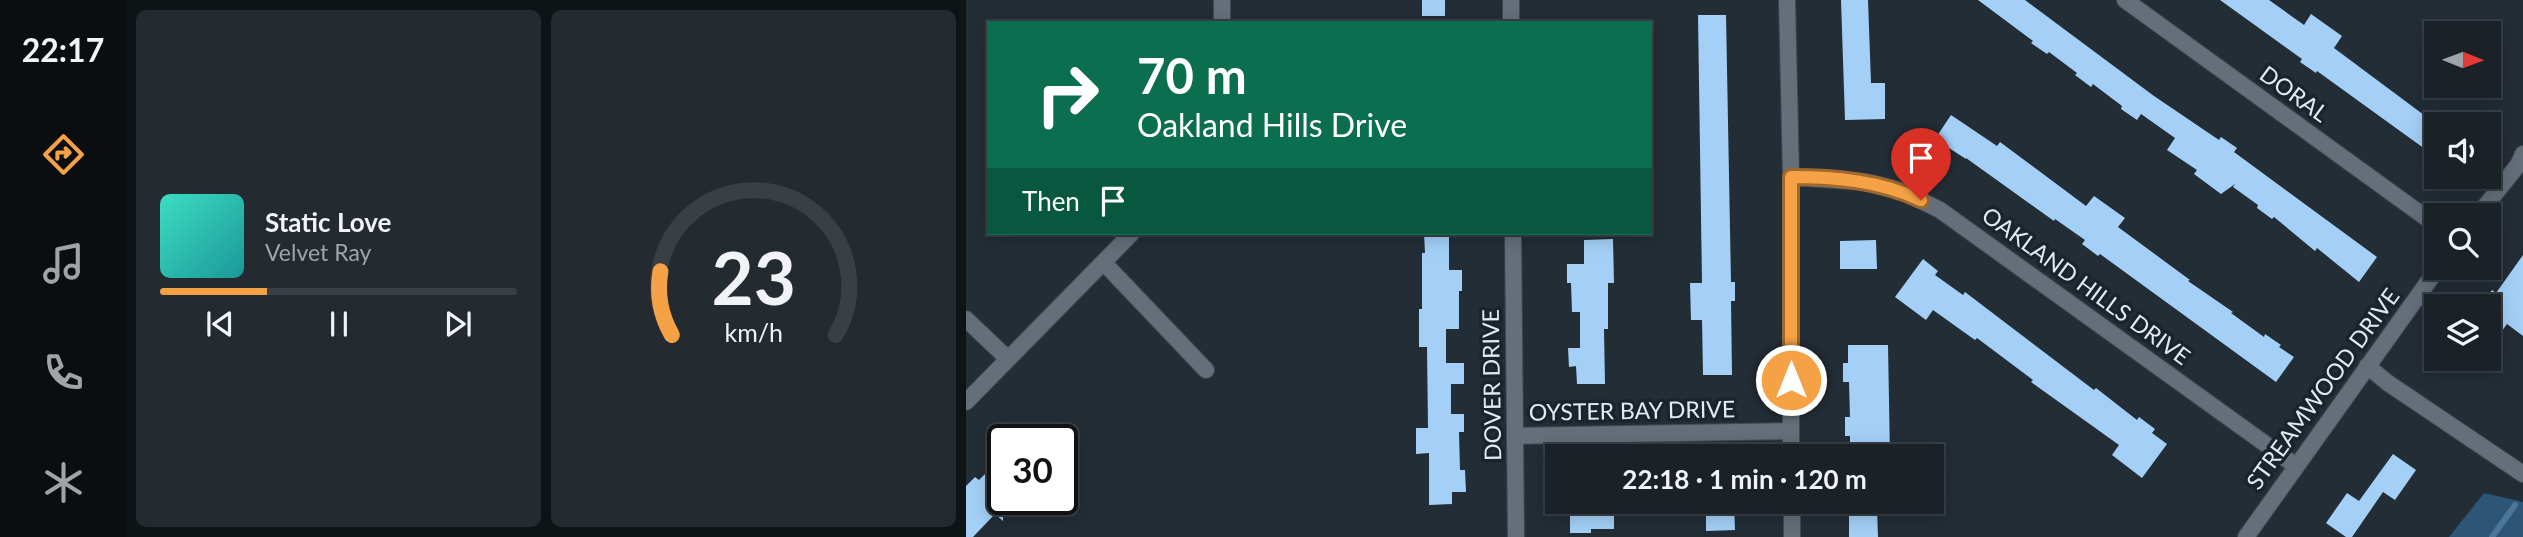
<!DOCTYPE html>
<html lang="en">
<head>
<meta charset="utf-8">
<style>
	body { margin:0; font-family:Lato,sans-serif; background:#232a30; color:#f1f3f6; height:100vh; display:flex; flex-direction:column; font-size:26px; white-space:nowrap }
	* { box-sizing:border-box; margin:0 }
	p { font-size:23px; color:#9fa4a8 }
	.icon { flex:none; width:38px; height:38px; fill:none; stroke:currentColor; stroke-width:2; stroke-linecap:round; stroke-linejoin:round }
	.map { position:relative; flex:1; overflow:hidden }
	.panel { display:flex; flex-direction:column; gap:10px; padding:10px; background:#0e1316; width:840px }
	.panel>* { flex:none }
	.hud { position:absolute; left:21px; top:21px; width:665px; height:214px; border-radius:0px; box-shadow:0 4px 18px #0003,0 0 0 2px #383f45; background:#0b6e4f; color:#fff; overflow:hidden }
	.needle { width:46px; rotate:91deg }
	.buttons { position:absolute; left:1458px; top:21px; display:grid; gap:14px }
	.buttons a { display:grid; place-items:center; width:77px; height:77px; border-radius:0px; background:#1a2228; box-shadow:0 4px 18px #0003,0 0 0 2px #383f45; font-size:35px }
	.speed { position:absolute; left:21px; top:424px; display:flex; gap:14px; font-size:35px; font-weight:700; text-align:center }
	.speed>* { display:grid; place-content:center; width:91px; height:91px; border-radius:50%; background:#1a2228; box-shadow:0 4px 18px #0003,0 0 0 2px #383f45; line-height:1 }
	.speed .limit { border:4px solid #111; border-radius:10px; background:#fff; color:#111 }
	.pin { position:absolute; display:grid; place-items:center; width:60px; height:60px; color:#fff; margin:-72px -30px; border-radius:50% 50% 50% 0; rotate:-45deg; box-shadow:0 0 7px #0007 }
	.pin .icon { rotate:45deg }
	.me { position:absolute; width:77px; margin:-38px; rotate:0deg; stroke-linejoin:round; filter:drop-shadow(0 0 5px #0008) }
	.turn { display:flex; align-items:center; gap:24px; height:147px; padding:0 35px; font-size:32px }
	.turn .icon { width:91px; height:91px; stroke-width:2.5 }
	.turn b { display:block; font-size:49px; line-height:60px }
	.then { display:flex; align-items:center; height:66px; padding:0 35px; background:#0003; gap:14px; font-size:26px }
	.panel .widget { flex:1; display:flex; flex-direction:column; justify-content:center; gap:10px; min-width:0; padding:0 24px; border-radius:10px; background:#232a30 }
	.panel .dial { align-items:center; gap:0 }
	.dial svg { height:182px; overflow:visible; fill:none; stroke:#383f45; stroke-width:7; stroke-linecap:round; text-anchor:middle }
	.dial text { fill:#f1f3f6; stroke:none }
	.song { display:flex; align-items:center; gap:21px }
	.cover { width:84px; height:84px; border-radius:10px; background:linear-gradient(135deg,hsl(170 70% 55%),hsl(180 70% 35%)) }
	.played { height:7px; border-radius:4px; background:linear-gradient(90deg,#f5a246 30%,#383f45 30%) }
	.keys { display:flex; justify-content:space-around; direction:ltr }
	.panel .tiles { flex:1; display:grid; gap:10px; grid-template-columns:repeat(2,1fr) }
	.trip { position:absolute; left:579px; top:444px; width:399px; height:70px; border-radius:0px; background:#1a2228; box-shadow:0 4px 18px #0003,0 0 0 2px #383f45; font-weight:700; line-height:70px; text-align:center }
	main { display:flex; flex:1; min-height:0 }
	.tabs { display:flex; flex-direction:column; width:126px; justify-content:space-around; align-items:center; background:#0a0e10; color:#9fa4a8 }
	.tabs .icon { width:49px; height:49px }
	.tabs .active { color:#f5a246 }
	.tabs b { font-size:32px; color:#f1f3f6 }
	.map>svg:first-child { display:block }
	.forest { fill:#2c5576 }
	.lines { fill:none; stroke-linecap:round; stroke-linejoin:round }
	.stream { stroke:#4c7699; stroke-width:6 }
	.building { fill:#a4d0f7 }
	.street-casing { stroke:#404950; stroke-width:18 }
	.street { stroke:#646f7a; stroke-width:16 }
	.route-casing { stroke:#9f692e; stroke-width:18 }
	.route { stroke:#f5a246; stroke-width:12 }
	.labels { text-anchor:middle; stroke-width:7; stroke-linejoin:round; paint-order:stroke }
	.street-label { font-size:23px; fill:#e4eaf0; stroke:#1a242c }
</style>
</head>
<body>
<main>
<nav class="tabs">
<b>22:17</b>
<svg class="icon active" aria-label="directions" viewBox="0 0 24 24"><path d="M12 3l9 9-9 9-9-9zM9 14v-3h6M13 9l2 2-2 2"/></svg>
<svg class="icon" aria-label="music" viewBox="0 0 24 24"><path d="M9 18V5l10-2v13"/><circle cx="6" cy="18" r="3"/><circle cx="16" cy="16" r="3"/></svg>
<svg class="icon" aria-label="phone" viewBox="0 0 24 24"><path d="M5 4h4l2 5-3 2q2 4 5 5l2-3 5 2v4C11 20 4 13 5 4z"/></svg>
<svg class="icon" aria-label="climate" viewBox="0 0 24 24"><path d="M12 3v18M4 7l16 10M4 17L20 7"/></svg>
</nav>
<section class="panel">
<div class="tiles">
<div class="widget">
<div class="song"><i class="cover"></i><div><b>Static Love</b><p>Velvet Ray</p></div></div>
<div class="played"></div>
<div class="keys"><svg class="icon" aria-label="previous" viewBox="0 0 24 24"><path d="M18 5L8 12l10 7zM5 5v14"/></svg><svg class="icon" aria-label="pause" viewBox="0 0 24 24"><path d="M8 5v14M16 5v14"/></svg><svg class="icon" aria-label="next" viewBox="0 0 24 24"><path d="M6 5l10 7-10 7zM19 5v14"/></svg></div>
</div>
<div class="widget dial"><svg viewBox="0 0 100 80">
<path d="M14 69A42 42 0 1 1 86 69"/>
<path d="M14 69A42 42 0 0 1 9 41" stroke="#f5a246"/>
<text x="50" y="56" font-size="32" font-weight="700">23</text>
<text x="50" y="72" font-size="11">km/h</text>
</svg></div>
</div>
</section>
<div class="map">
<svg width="1557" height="537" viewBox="0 0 1557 537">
	<rect width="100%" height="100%" fill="#232d36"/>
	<!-- forest -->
	<path class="forest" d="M 1518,493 L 1557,502 L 1557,537 L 1483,537 Z"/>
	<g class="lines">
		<!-- stream -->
		<path class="stream" d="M 1526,537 L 1549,505"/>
	</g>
	<!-- building -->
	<path class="building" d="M 456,0 L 479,0 L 479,16 L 456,16 Z
		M 875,0 L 902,0 L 905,83 L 919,83 L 919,119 L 879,120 Z
		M 1012,0 L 1059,0 L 1188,96 L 1253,140 L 1255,137 L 1271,148 L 1268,152 L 1411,257 L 1393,282 L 1351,248 L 1349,251 L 1308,217 L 1306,219 L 1291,208 L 1292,205 L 1267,187 L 1269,184 L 1255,194 L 1228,174 L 1231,170 L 1201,150 L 1209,138 L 1175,114 L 1171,120 L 1155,109 L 1156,106 L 1127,84 L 1125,87 L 1109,75 L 1111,73 L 1083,52 L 1081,54 L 1065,43 L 1067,41 Z
		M 1254,0 L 1303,0 L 1338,25 L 1345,14 L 1376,36 L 1368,48 L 1470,124 L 1470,157 L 1351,71 L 1350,73 L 1334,62 L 1336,59 Z
		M 732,15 L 760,15 L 765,282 L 769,282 L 769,301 L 765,301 L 766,375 L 737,375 L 736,320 L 725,320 L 724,283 L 736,283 Z
		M 985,115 L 1031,146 L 1034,142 L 1120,206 L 1128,196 L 1159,218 L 1152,227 L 1224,280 L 1222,281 L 1267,312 L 1265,313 L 1298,337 L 1299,334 L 1315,345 L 1313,347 L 1328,357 L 1310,382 L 1134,254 L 1132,256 L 1116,244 L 1119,240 L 1089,219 L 1088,221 L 1000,158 L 1000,159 L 969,139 Z
		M 458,233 L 483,233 L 483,270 L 496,270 L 496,291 L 493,291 L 493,329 L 480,329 L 480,363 L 498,363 L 498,384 L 485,384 L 485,414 L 498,414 L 498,432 L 493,432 L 494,470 L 499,470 L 500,492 L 486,492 L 486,504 L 463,505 L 463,453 L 450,454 L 450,428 L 462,428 L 461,347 L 453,347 L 453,309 L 456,309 L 456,253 L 459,253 Z
		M 647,239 L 648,283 L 642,283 L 642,329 L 638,329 L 639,384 L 611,384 L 610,366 L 603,367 L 602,348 L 614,348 L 614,312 L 606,312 L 605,283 L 601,283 L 601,264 L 618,264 L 618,240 Z
		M 910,240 L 911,269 L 874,269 L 874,241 Z
		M 1557,255 L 1557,336 L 1541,324 L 1522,350 L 1522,306 L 1515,305 L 1526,290 L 1530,293 Z
		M 957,259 L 972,271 L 969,275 L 997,295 L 999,292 L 1128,390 L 1130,388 L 1171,420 L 1173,417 L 1189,429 L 1186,433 L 1201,444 L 1176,478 L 1146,455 L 1153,445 L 1065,382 L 1067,380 L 1011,338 L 1009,340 L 967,310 L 960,320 L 929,297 Z
		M 882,345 L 922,345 L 924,457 L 884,457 L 884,436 L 879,436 L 879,417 L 884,417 L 883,382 L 877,382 L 877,363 L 882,363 Z
		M 1427,454 L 1450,470 L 1429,500 L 1417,492 L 1386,537 L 1380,537 L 1360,523 L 1381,493 L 1393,501 Z
		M 37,456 L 37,521 L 29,514 L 7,537 L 0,537 L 0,486 L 9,477 L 13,480 Z
		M 615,502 L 648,502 L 648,529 L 625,529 L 625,533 L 604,533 L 604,511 L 615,511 Z
		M 740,502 L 768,502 L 769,530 L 740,531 Z
		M 911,509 L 912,537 L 883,537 L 883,510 Z"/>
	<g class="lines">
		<defs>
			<path id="street" d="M 256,0 L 256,23
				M 545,0 L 545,23
				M 821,0 L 825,177 L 825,457
				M 1159,0 L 1470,225
				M 825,177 L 900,182 L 936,191 L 974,210 L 1330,466
				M 1512,215 L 1552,165 L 1557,154
				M 547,233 L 550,537
				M 138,263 L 240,370
				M 0,319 L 42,359
				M 1401,366 L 1422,383 L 1557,474
				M 0,402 L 166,233
				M 549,436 L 824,431
				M 826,502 L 826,537
				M 1280,537 L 1472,268"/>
		</defs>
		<!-- street casing -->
		<use href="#street" class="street-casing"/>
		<!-- street -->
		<use href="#street" class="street"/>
	</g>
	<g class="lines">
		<defs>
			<path id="route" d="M 825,380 L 825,177 C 870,177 914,181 955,200"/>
		</defs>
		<!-- route casing -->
		<use href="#route" class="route-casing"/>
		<!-- route -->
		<use href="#route" class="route"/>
	</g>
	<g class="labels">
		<!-- street labels -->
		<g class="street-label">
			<text transform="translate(1328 94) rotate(36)" y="8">DORAL</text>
			<text transform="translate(1120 286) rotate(36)" y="8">OAKLAND HILLS DRIVE</text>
			<text transform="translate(526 385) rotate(-91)" y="8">DOVER DRIVE</text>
			<text transform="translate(1357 389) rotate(-54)" y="8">STREAMWOOD DRIVE</text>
			<text transform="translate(666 411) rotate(-1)" y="8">OYSTER BAY DRIVE</text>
		</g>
	</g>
</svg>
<div class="buttons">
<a><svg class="needle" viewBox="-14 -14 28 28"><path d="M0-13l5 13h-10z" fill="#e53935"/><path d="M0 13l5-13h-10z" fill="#9fa4a8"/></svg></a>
<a><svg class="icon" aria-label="sound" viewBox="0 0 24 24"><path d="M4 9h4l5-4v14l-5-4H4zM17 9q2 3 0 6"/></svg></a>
<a><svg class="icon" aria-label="search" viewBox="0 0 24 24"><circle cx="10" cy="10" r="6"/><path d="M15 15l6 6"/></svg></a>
<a><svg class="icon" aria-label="layers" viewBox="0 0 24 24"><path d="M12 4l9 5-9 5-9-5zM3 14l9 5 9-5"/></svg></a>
</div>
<div class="speed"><div class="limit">30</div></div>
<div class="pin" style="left:955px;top:200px;background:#d93025"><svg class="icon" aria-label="arrive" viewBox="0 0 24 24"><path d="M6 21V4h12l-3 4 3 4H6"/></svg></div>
<svg class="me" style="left:825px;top:380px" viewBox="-20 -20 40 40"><circle r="17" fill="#f5a246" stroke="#fff" stroke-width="3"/><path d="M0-11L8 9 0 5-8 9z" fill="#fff"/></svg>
<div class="trip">22:18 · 1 min · 120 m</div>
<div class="hud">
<div class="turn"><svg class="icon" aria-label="right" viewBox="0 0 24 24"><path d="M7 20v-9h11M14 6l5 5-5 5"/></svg><div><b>70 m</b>Oakland Hills Drive</div></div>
<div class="then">Then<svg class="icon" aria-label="arrive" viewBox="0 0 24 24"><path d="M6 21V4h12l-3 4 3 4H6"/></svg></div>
</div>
</div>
</main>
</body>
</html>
